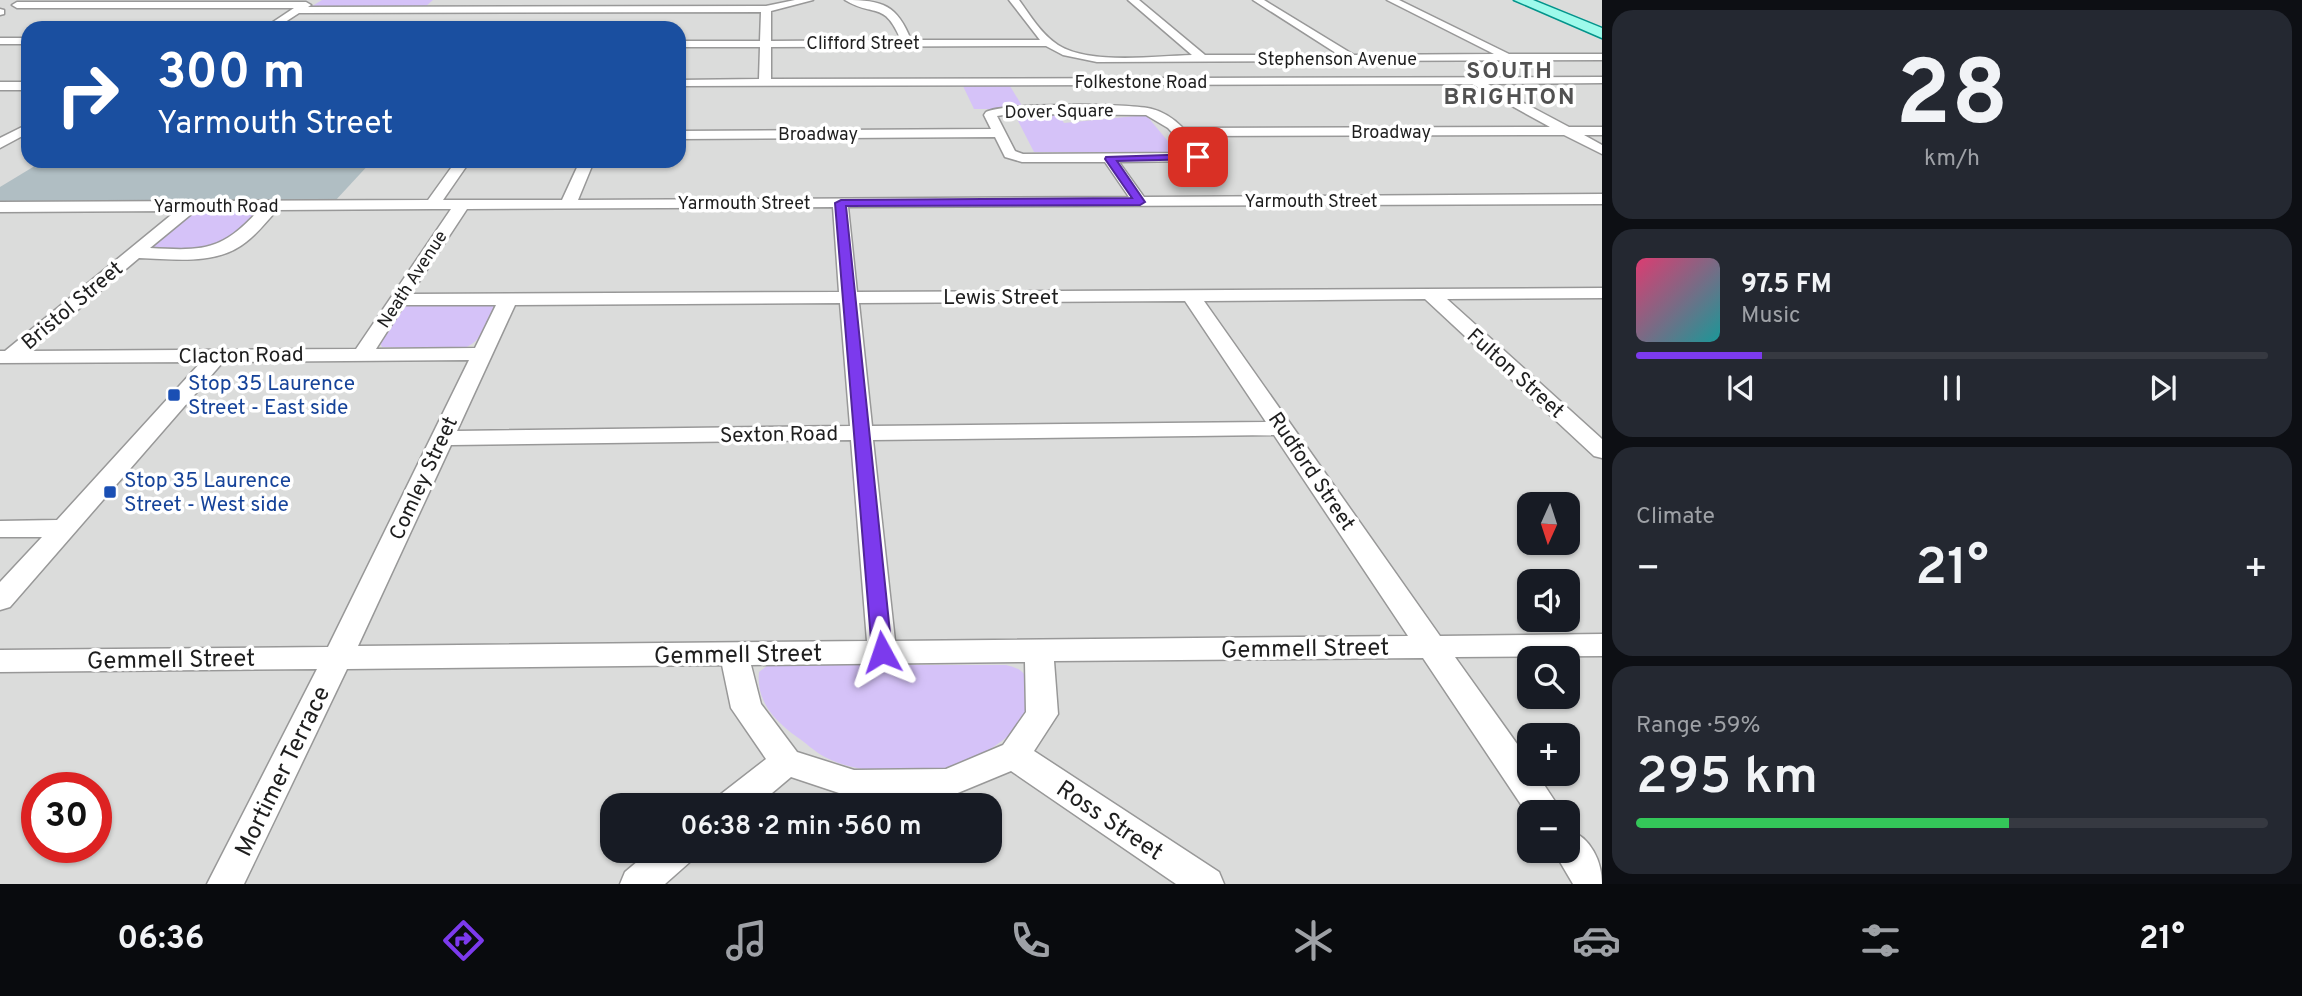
<!DOCTYPE html>
<html lang="en">
<head>
<meta charset="utf-8">
<style>
	body { margin:0; font-family:Overpass,sans-serif; background:#242831; color:#f1f3f6; height:100vh; display:flex; flex-direction:column; font-size:26px; white-space:nowrap }
	* { box-sizing:border-box; margin:0 }
	p { font-size:23px; color:#9ea1a6 }
	.icon { flex:none; width:38px; height:38px; fill:none; stroke:currentColor; stroke-width:2; stroke-linecap:round; stroke-linejoin:round }
	.map { position:relative; flex:1; overflow:hidden }
	.drawer { display:flex; flex-direction:column; gap:10px; padding:10px; background:#0d0f14; width:700px }
	.drawer>* { flex:none }
	.top-card { position:absolute; left:21px; top:21px; width:665px; height:147px; border-radius:21px; box-shadow:0 2px 5px #0004; background:#1a4fa0; color:#fff; overflow:hidden }
	.needle { width:46px; rotate:183deg }
	.controls { position:absolute; left:1517px; top:492px; display:grid; gap:14px }
	.controls a { display:grid; place-items:center; width:63px; height:63px; border-radius:14px; background:#171b24; box-shadow:0 2px 5px #0004; font-size:35px }
	.speed { position:absolute; left:21px; top:772px; display:flex; gap:14px; font-size:35px; font-weight:700; text-align:center }
	.speed>* { display:grid; place-content:center; width:91px; height:91px; border-radius:50%; background:#171b24; box-shadow:0 2px 5px #0004; line-height:1 }
	.speed .limit { border:10px solid #d22; background:#fff; color:#111 }
	.pin { position:absolute; display:grid; place-items:center; width:60px; height:60px; color:#fff; margin:-30px; border-radius:14px; box-shadow:0 4px 10px #0006 }
	.me { position:absolute; width:77px; margin:-38px; rotate:355deg; stroke-linejoin:round; filter:drop-shadow(0 0 5px #0008) }
	.turn { display:flex; align-items:center; gap:24px; height:147px; padding:0 21px; font-size:32px }
	.turn .icon { width:91px; height:91px; stroke-width:2.5 }
	.turn b { display:block; font-size:49px; line-height:60px }
	.big { font-size:52px; font-weight:600; line-height:1.1 }
	.drawer .widget { flex:1; display:flex; flex-direction:column; justify-content:center; gap:10px; min-width:0; padding:0 24px; border-radius:21px; background:#242831 }
	.drawer .dial { align-items:center; gap:0 }
	.dial b { font-size:91px; line-height:1 }
	.song { display:flex; align-items:center; gap:21px }
	.cover { width:84px; height:84px; border-radius:10px; background:linear-gradient(135deg,hsl(340 70% 55%),hsl(180 70% 35%)) }
	.played { height:7px; border-radius:4px; background:linear-gradient(90deg,#7c3aed 20%,#363941 20%) }
	.keys { display:flex; justify-content:space-around; direction:ltr }
	.heat { display:flex; justify-content:space-between; align-items:center; font-size:38px; direction:ltr }
	.charge { height:10px; border-radius:5px; background:linear-gradient(90deg,#34c759 59%,#363941 0) }
	.trip { position:absolute; left:600px; top:793px; width:402px; height:70px; border-radius:21px; background:#171b24; box-shadow:0 2px 5px #0004; font-weight:600; line-height:70px; text-align:center }
	.tab-bar { display:flex; height:112px; justify-content:space-around; align-items:center; background:#090b0e; color:#9ea1a6 }
	.tab-bar .icon { width:49px; height:49px }
	.tab-bar .active { color:#7c3aed }
	.tab-bar b { font-size:32px; color:#f1f3f6 }
	main { display:flex; flex:1; min-height:0 }
	.map>svg:first-child { display:block }
	.residential { fill:#dbdcdb; fill-rule:evenodd }
	.construction { fill:#b0bec3 }
	.park { fill:#d5c2f8 }
	.lines { fill:none; stroke-linecap:round; stroke-linejoin:round }
	.street-casing { stroke:#989898; stroke-width:3 }
	.primary-casing { stroke:#03948b; stroke-width:3 }
	.street { fill:#fff; fill-rule:evenodd }
	.primary { fill:#9efaeb; fill-rule:evenodd }
	.route { fill:#7c3aed; stroke:#51269a; stroke-width:2 }
	.transit-dot { fill:#1a4fb4; stroke:#fff; stroke-width:2.5 }
	.labels { text-anchor:middle; stroke-width:7; stroke-linejoin:round; paint-order:stroke }
	.far-street-label { font-size:18px; fill:#1e1e1e; stroke:#fff }
	.street-label { font-size:21px; fill:#1e1e1e; stroke:#fff }
	.transit-label { font-size:21px; fill:#164399; stroke:#fff; text-anchor:start }
	.far-district-label { font-size:23px; font-weight:bold; letter-spacing:2px; fill:#515151; stroke:#fff }
	.near-street-label { font-size:24px; fill:#1e1e1e; stroke:#fff }
</style>
</head>
<body>
<main>
<div class="map">
<svg width="1602" height="884" viewBox="0 0 1602 884">
	<rect width="100%" height="100%" fill="#e4efee"/>
	<!-- residential -->
	<path class="residential" d="M 0,0 L 1602,0 L 1602,884 L 0,884 ZM 28,28 L 679,28 L 679,161 L 28,161 ZM 1530,504 L 1568,504 L 1568,542 L 1530,542 ZM 1530,581 L 1568,581 L 1568,620 L 1530,620 ZM 1530,658 L 1568,658 L 1568,696 L 1530,696 ZM 1530,735 L 1568,735 L 1568,774 L 1530,774 ZM 37,788 L 96,788 L 96,847 L 37,847 ZM 612,805 L 990,805 L 990,850 L 612,850 ZM 1530,812 L 1568,812 L 1568,850 L 1530,850 Z"/>
	<!-- construction -->
	<path class="construction" d="M 43,161 L 372,161 L 335,201 L 0,202 L 0,187 Z"/>
	<!-- park -->
	<path class="park" d="M 322,0 L 433,0 L 425,7 L 309,8 Z
		M 963,86 L 1010,86 L 1024,109 L 974,109 Z
		M 1015,115 L 1059,115 L 1064,123 L 1146,115 L 1177,152 L 1034,152 Z
		M 198,210 L 257,210 C 242,247 188,255 153,247 L 191,212 Z
		M 413,303 L 490,304 L 494,306 C 486,325 482,343 461,349 L 382,347 L 380,343 L 403,308 Z
		M 768,665 L 1006,665 C 1010,666 1018,668 1021,671 C 1036,683 1027,712 1018,726 C 1009,738 984,754 970,760 C 931,777 860,777 823,756 C 814,751 806,743 797,737 C 774,720 756,701 759,672 Z"/>
	<g class="lines">
		<defs>
			<path id="street" d="M 795,0 L 813,0 L 771,11 L 771,41 L 901,40 C 884,0 875,18 845,0 C 883,0 897,5 911,40 L 1040,40 L 1009,0 L 1019,0 C 1030,15 1041,34 1058,45 C 1089,65 1155,56 1192,55 L 1128,0 L 1139,0 L 1205,55 L 1339,55 L 1253,0 L 1264,0 L 1354,55 L 1494,54 L 1387,0 L 1399,0 L 1509,54 L 1602,54 L 1602,60 L 1097,62 L 1063,55 L 1046,46 L 771,47 L 771,79 L 1602,77 L 1602,83 L 1488,84 L 1569,127 L 1602,127 L 1602,135 L 1584,135 L 1602,145 L 1602,154 L 1564,135 L 1191,136 L 1206,154 L 1197,161 L 1119,162 L 1144,197 L 1602,194 L 1602,204 L 848,207 L 857,292 L 1602,288 L 1602,298 L 1447,299 L 1602,439 L 1602,458 L 1594,456 L 1425,299 L 1204,301 L 1440,636 L 1602,634 L 1602,656 L 1455,657 L 1530,762 L 1530,774 L 1537,774 L 1562,812 L 1530,812 L 1530,818 L 1423,658 L 1054,661 L 1058,714 L 1034,751 L 1219,872 L 1224,884 L 1176,884 L 1011,771 L 948,797 L 854,798 L 791,777 L 758,805 L 716,805 L 721,794 L 766,759 L 731,708 L 722,665 L 347,669 L 244,884 L 207,884 L 317,669 L 0,672 L 0,650 L 328,647 L 469,360 L 223,362 L 10,607 L 0,610 L 0,582 L 42,537 L 0,537 L 0,521 L 57,520 L 201,362 L 0,363 L 0,351 L 5,351 L 176,211 L 0,212 L 0,202 L 428,200 L 456,161 L 470,161 L 443,200 L 562,200 L 580,161 L 594,161 L 578,200 L 1129,197 L 1105,162 L 1022,162 L 1005,157 L 995,137 L 679,139 L 679,131 L 991,129 L 984,115 L 986,112 C 1000,103 1132,103 1152,109 C 1164,112 1174,119 1183,128 L 1550,127 L 1472,84 L 679,86 L 679,80 L 759,79 L 760,47 L 679,47 L 679,41 L 760,41 L 761,12 L 299,13 L 276,28 L 264,28 L 294,8 L 17,8 L 12,5 L 17,2 L 306,2 L 311,5 L 308,7 L 766,6 ZM 1010,114 L 1146,115 L 1168,128 L 1191,153 L 1023,154 L 1015,151 L 997,116 ZM 833,207 L 839,292 L 411,294 L 467,209 ZM 433,209 L 451,209 L 356,349 L 29,351 L 139,258 C 174,259 216,266 246,242 C 258,233 267,221 277,210 ZM 259,210 C 222,251 204,251 150,248 L 195,211 ZM 1185,301 L 1266,422 L 872,426 L 859,303 ZM 840,303 L 850,426 L 457,431 L 515,305 ZM 404,305 L 496,305 L 475,348 L 376,349 ZM 1274,435 L 1408,636 L 895,641 L 873,440 ZM 851,440 L 867,641 L 358,646 L 451,445 ZM 1025,662 L 1026,712 L 1003,745 L 946,769 L 854,770 L 797,752 L 761,704 L 751,665 Z
				M 0,9 L 4,10 L 4,14 L 0,15 Z
				M 0,38 L 28,38 L 28,44 L 0,44 Z
				M 0,82 L 28,82 L 28,90 L 0,90 Z
				M 28,124 L 28,133 L 0,148 L 0,138 Z
				M 1568,829 C 1591,838 1602,861 1602,884 L 1573,884 L 1553,850 L 1568,850 Z
				M 651,850 L 695,850 L 691,861 L 665,884 L 620,884 L 625,872 Z"/>
			<path id="primary" d="M 1514,0 L 1533,0 L 1602,28 L 1602,38 Z"/>
		</defs>
		<!-- street casing -->
		<use href="#street" class="street-casing"/>
		<!-- primary casing -->
		<use href="#primary" class="primary-casing"/>
		<!-- street -->
		<use href="#street" class="street"/>
		<!-- primary -->
		<use href="#primary" class="primary"/>
	</g>
	<!-- route -->
	<path class="route" d="M 1198,154 L 1201,155 L 1201,159 L 1117,161 L 1145,202 L 1140,205 L 846,206 L 892,652 L 889,658 L 882,660 L 875,658 L 872,652 L 835,203 L 841,200 L 1132,198 L 1105,159 L 1106,157 Z"/>
	<!-- markers -->
	<g class="transit-dot">
		<rect x="167" y="388" width="14" height="14" rx="3.5"/>
		<rect x="103" y="485" width="14" height="14" rx="3.5"/>
	</g>
	<g class="labels">
		<!-- far-street labels -->
		<g class="far-street-label">
			<text x="863" y="49">Clifford Street</text>
			<text x="1337" y="65">Stephenson Avenue</text>
			<text x="1141" y="88">Folkestone Road</text>
			<text transform="translate(1059 111) rotate(-1)" y="6">Dover Square</text>
			<text x="1391" y="138">Broadway</text>
			<text x="818" y="140">Broadway</text>
			<text x="1311" y="207">Yarmouth Street</text>
			<text x="744" y="209">Yarmouth Street</text>
			<text x="216" y="212">Yarmouth Road</text>
			<text transform="translate(412 279) rotate(-57)" y="6">Neath Avenue</text>
		</g>
		<!-- street labels -->
		<g class="street-label">
			<text x="1001" y="304">Lewis Street</text>
			<text transform="translate(72 305) rotate(-40)" y="7">Bristol Street</text>
			<text transform="translate(241 355) rotate(-1)" y="7">Clacton Road</text>
			<text transform="translate(1516 373) rotate(42)" y="7">Fulton Street</text>
			<text transform="translate(779 434) rotate(-1)" y="7">Sexton Road</text>
			<text transform="translate(1312 471) rotate(56)" y="7">Rudford Street</text>
			<text transform="translate(423 478) rotate(-65)" y="7">Comley Street</text>
		</g>
		<!-- transit labels -->
		<g class="transit-label">
			<text x="188" y="390">Stop 35 Laurence<tspan x="188" dy="24">Street - East side</tspan></text>
			<text x="124" y="487">Stop 35 Laurence<tspan x="124" dy="24">Street - West side</tspan></text>
		</g>
		<!-- far-district labels -->
		<g class="far-district-label">
			<text x="1510" y="78">SOUTH<tspan x="1510" dy="26">BRIGHTON</tspan></text>
		</g>
		<!-- near-street labels -->
		<g class="near-street-label">
			<text transform="translate(1305 648) rotate(-1)" y="8">Gemmell Street</text>
			<text transform="translate(738 654) rotate(-1)" y="8">Gemmell Street</text>
			<text transform="translate(171 659) rotate(-1)" y="8">Gemmell Street</text>
			<text transform="translate(282 771) rotate(-64)" y="8">Mortimer Terrace</text>
			<text transform="translate(1110 820) rotate(34)" y="8">Ross Street</text>
		</g>
	</g>
</svg>
<div class="controls">
<a><svg class="needle" viewBox="-14 -14 28 28"><path d="M0-13l5 13h-10z" fill="#e53935"/><path d="M0 13l5-13h-10z" fill="#9ea1a6"/></svg></a>
<a><svg class="icon" aria-label="sound" viewBox="0 0 24 24"><path d="M4 9h4l5-4v14l-5-4H4zM17 9q2 3 0 6"/></svg></a>
<a><svg class="icon" aria-label="search" viewBox="0 0 24 24"><circle cx="10" cy="10" r="6"/><path d="M15 15l6 6"/></svg></a>
<a>+</a>
<a>−</a>
</div>
<div class="speed"><div class="limit">30</div></div>
<div class="pin" style="left:1198px;top:157px;background:#d93025"><svg class="icon" aria-label="arrive" viewBox="0 0 24 24"><path d="M6 21V4h12l-3 4 3 4H6"/></svg></div>
<svg class="me" style="left:882px;top:652px" viewBox="-20 -20 40 40"><path d="M0-17L14 15 0 8-14 15z" fill="#7c3aed" stroke="#fff" stroke-width="4"/></svg>
<div class="trip">06:38 · 2 min · 560 m</div>
<div class="top-card">
<div class="turn"><svg class="icon" aria-label="right" viewBox="0 0 24 24"><path d="M7 20v-9h11M14 6l5 5-5 5"/></svg><div><b>300 m</b>Yarmouth Street</div></div>
</div>
</div>
<section class="drawer">
<div class="widget dial"><b>28</b><p>km/h</p></div>
<div class="widget">
<div class="song"><i class="cover"></i><div><b>97.5 FM</b><p>Music</p></div></div>
<div class="played"></div>
<div class="keys"><svg class="icon" aria-label="previous" viewBox="0 0 24 24"><path d="M18 5L8 12l10 7zM5 5v14"/></svg><svg class="icon" aria-label="pause" viewBox="0 0 24 24"><path d="M8 5v14M16 5v14"/></svg><svg class="icon" aria-label="next" viewBox="0 0 24 24"><path d="M6 5l10 7-10 7zM19 5v14"/></svg></div>
</div>
<div class="widget"><p>Climate</p>
<div class="heat"><a>−</a><b class="big">21°</b><a>+</a></div>
</div>
<div class="widget"><p>Range · 59%</p><b class="big">295 km</b><div class="charge"></div></div>
</section>
</main>
<nav class="tab-bar">
<b>06:36</b>
<svg class="icon active" aria-label="directions" viewBox="0 0 24 24"><path d="M12 3l9 9-9 9-9-9zM9 14v-3h6M13 9l2 2-2 2"/></svg>
<svg class="icon" aria-label="music" viewBox="0 0 24 24"><path d="M9 18V5l10-2v13"/><circle cx="6" cy="18" r="3"/><circle cx="16" cy="16" r="3"/></svg>
<svg class="icon" aria-label="phone" viewBox="0 0 24 24"><path d="M5 4h4l2 5-3 2q2 4 5 5l2-3 5 2v4C11 20 4 13 5 4z"/></svg>
<svg class="icon" aria-label="climate" viewBox="0 0 24 24"><path d="M12 3v18M4 7l16 10M4 17L20 7"/></svg>
<svg class="icon" aria-label="car" viewBox="0 0 24 24"><path d="M5 17H2v-5l4-1 3-4h7l3 4 3 1v5h-3M9 17h6M6 11h13"/><circle cx="7" cy="17" r="2"/><circle cx="17" cy="17" r="2"/></svg>
<svg class="icon" aria-label="filters" viewBox="0 0 24 24"><path d="M4 7h16M4 17h16"/><circle cx="9" cy="7" r="2"/><circle cx="15" cy="17" r="2"/></svg>
<b>21°</b>
</nav>
</body>
</html>
